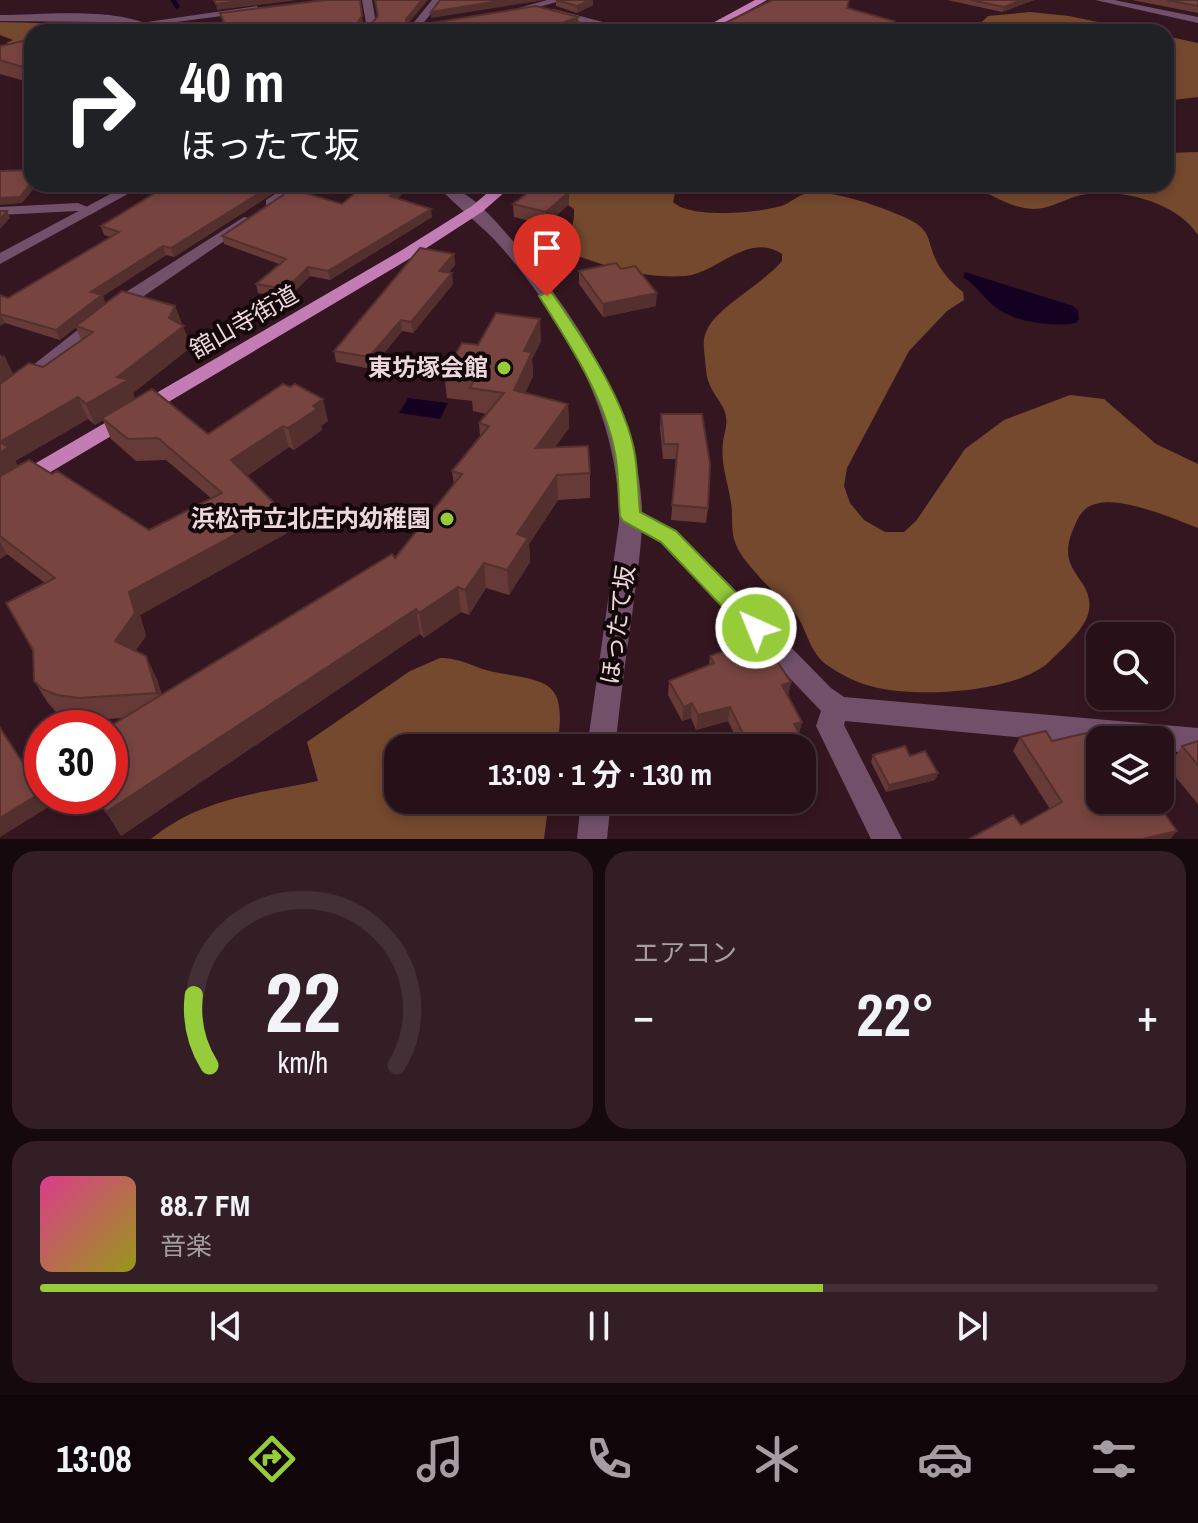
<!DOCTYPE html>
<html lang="ja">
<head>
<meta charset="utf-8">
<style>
	body { margin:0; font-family:"Archivo Narrow","Noto Sans JP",sans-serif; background:#331e25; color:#f1f3f6; height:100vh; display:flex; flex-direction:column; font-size:30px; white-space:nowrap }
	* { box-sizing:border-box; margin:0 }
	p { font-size:26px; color:#a49da2 }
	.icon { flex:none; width:44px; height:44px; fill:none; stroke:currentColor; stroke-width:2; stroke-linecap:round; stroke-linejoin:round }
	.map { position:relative; height:839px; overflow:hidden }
	.panel { display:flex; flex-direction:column; gap:12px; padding:12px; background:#15090d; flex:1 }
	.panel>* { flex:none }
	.top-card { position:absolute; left:24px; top:24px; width:1150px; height:168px; border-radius:24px; box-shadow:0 4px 12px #0003,0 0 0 2px #433037; background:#202124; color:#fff; overflow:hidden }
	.controls { position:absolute; left:1086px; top:622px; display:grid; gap:16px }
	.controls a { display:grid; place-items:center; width:88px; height:88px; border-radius:16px; background:#271018; box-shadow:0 4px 12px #0003,0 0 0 2px #433037; font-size:40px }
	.speed { position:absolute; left:24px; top:710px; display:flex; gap:16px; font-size:40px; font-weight:700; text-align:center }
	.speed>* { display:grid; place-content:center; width:104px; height:104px; border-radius:50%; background:#271018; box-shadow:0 4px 12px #0003,0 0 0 2px #433037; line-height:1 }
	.speed .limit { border:12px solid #d22; background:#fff; color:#111 }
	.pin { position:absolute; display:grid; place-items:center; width:68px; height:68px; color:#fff; margin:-82px -34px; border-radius:50% 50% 50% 0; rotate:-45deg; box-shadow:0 0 8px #0007 }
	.pin .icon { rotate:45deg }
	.me { position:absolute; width:88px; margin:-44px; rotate:316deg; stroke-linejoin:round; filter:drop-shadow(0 0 6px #0008) }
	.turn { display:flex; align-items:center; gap:28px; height:168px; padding:0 24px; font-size:36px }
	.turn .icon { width:104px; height:104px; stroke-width:2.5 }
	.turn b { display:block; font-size:56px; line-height:68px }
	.big { font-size:60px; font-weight:700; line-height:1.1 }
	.panel .card { flex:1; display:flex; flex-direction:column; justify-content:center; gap:12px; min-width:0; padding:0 28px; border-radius:24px; background:#331e25 }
	.panel .dial { align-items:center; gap:0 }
	.dial svg { height:208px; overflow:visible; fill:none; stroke:#433037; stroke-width:7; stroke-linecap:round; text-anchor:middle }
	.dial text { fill:#f1f3f6; stroke:none }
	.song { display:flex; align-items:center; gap:24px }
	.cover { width:96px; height:96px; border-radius:12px; background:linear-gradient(135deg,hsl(330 70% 55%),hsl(60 70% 35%)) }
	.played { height:8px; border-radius:4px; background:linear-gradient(90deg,#96cc39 70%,#433037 70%) }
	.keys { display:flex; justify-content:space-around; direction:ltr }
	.heat { display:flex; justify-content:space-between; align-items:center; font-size:44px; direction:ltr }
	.panel .tiles { flex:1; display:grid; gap:12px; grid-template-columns:1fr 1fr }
	.card:last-child { grid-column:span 2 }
	.trip { position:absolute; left:384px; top:734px; width:432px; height:80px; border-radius:24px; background:#271018; box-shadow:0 4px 12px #0003,0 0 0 2px #433037; font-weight:700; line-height:80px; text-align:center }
	.menu { display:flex; height:128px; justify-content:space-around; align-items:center; background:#10060a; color:#a49da2 }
	.menu .icon { width:56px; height:56px }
	.menu .active { color:#96cc39 }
	.menu b { font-size:36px; color:#f1f3f6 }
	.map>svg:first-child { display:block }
	.forest { fill:#74492e }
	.water { fill:#140121 }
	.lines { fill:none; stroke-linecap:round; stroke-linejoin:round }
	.stream { stroke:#140121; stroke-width:5 }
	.minor { fill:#72506a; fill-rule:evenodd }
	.tertiary { fill:#72506a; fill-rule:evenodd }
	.primary { fill:#c37db4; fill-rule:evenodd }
	.wall { fill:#663a37; fill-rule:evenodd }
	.shaded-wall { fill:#53302d }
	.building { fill:#774440; stroke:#53302d; stroke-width:2 }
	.route { fill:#96cc39; stroke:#628525; stroke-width:2 }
	.poi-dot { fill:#96cc39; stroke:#13070a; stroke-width:3 }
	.labels { text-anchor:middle; stroke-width:8; stroke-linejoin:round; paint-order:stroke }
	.street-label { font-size:24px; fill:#ecd7dc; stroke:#13070a }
	.poi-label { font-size:24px; font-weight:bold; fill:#ecd7dc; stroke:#13070a; text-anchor:end }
</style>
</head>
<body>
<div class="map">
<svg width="1198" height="839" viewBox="0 0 1198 839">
	<rect width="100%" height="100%" fill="#341620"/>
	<!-- forest -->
	<path class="forest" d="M 1030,12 L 1069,16 L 1146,32 L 971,32 L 988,16 Z
		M 0,22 L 74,24 L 83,32 L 32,32 L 32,51 L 6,43 L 13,40 L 0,35 Z
		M 1166,36 L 1198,43 L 1198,97 L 1173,100 L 1166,105 Z
		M 1198,152 L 1198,235 C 1177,202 1120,187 1081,195 C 1064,199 1050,209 1033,209 C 1006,208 988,190 964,184 L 1166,184 L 1166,153 Z
		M 542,184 L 687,184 L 675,193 L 673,202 C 690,219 758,213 781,206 C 791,203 797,195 808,193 C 838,191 878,206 904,217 C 935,231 925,240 938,264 C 945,276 953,284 963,292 L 964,300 L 947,311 L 909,351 L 847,468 L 844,486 L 850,503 L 864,520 L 885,532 L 904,532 L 916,521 L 965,449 L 1004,420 L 1070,395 L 1104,399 L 1156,444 L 1198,464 L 1198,528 C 1173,519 1113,491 1088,507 C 1079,513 1076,523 1072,532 C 1056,573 1094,578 1089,610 C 1086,629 1062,649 1049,662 C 1015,693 917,698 874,687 C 860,684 841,675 830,667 C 807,653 808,626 791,608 C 780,596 767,587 757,574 C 747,563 738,553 734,539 C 731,527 733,514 731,502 C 727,477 718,458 725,432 C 731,408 717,403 709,383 C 706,376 706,367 705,359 C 704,349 702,339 707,330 C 717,307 764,283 782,261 L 782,254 C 748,231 718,273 685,276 C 649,279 604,267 571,253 C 567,240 575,224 574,209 L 542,188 Z
		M 440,658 C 463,658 474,668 494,672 C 552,682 567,681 557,748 L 398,748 L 398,800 L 549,800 L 544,839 L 151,839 C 199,799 259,793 318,781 L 307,742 L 410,671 Z"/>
	<!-- water -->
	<path class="water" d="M 965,272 L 1073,306 L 1078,310 L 1079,319 L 1076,323 C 1054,327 1021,323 1001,311 C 986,302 978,286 963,277 Z
		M 408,398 L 448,403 L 440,419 L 399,413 Z"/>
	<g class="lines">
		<!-- stream -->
		<path class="stream" d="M 173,0 L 177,6"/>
		<!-- minor -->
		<path class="minor" d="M 362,0 L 372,0 L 376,23 L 369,32 L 359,32 L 366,23 Z
			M 432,0 L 442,0 L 416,32 L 406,32 Z
			M 547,0 L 564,0 L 513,14 L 508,11 Z
			M 1095,0 L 1114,0 L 1198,17 L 1198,23 Z
			M 257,6 L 260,11 L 138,27 L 133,24 Z
			M 553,9 L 634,30 L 635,32 L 618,32 L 550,14 Z
			M 290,184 L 307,184 L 276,206 L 266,206 L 266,200 Z
			M 78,203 L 97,211 L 90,215 L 77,211 L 0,215 L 0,207 Z
			M 244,217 L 249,218 L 249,224 L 138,300 L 7,405 L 0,407 L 0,391 L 126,292 Z
			M 630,508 L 676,530 L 831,688 L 844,697 L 1198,728 L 1198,754 L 1160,750 L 1160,740 L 1100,740 L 1100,745 L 845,721 L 844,725 L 902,839 L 871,839 L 816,726 L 821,711 L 660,542 L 622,522 L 619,516 L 622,510 Z"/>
		<!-- tertiary -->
		<path class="tertiary" d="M 0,15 C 45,15 125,5 162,32 L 102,22 L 0,21 Z
			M 129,184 L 146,184 L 0,264 L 0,253 Z
			M 436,184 C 469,184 502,229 523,253 C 581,324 638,413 642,507 C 643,544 636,580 632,616 C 625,660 620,704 615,748 L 587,748 L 619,523 C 621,421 567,323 502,248 C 482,225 456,207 436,184 Z
			M 581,800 L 611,800 L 607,839 L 577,839 Z"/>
		<!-- primary -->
		<path class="primary" d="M 755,0 L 767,0 L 709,32 L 696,32 Z
			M 498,184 L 514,184 L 482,212 L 414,256 L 0,502 L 0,484 L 402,250 L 472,206 Z"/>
	</g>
	<!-- wall -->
	<path class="wall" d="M 556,0 L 593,5 L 577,13 L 556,6 Z
		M 947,0 L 1034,0 L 1002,12 Z
		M 1132,0 L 1198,0 L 1198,13 Z
		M 32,43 L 32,83 L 0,74 L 0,46 Z
		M 170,184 L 288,184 L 174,257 L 166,255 L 103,296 L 105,304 L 175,306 L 191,347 L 133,393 L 135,399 L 208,434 L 328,421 L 321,426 L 322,430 L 294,450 L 289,447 L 247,476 L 281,510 L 287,533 L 140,615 L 146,636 L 135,651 L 157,679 L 162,695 L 395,558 L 454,485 L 452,471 L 480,436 L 479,423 L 487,414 L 473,411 L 472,401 L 447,398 L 444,374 L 478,345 L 541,341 L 532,359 L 533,376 L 525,393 L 568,404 L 569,428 L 555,447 L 590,473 L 590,498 L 558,500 L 529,544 L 530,562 L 509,595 L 486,588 L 469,615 L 461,612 L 424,638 L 420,634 L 121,836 L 123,718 L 91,720 L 71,718 L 56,712 L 48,703 L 34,681 L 45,583 L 7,554 L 0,559 L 0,354 L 13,375 L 43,367 L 81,340 L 76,327 L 60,340 L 5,323 L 0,326 L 0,295 L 8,298 L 111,237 L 104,235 L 101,226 ZM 88,419 L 95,425 L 103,420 L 111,439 L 136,461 L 166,460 L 211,498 L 149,530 L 52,474 L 18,466 L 15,461 Z
		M 379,184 L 412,184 L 398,198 L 432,217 L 330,280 L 310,276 L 288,298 L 258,293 L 256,284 L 279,264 L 224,244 L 222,236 L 342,204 L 379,185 Z
		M 569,192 L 569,204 L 546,225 L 514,217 L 513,204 Z
		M 454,254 L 455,265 L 449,272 L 453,284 L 413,333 L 402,331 L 371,369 L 336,362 L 334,351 Z
		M 579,271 L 656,306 L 603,317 L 579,284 Z
		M 661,414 L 702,414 L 708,508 L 706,523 L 671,520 L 676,459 L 663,459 L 660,429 Z
		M 739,655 L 760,661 L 791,682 L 788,695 L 802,722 L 799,733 L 810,754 L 806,768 L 802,748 L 741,748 L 728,721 L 696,730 L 691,718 L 682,721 L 668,695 L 669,681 L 709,666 L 710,656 Z
		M 1020,737 L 1052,741 L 1170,839 L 1021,825 L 1050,809 L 1013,751 Z
		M 1198,741 L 1198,804 L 1168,768 L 1182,746 Z
		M 873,755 L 910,756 L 938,773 L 935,780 L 886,792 L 871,762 Z"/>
	<!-- shaded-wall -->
	<path class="shaded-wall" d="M 248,0 L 298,0 L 217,10 L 216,4 Z
		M 422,0 L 428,0 L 407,25 L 406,19 Z
		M 505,0 L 545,0 L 431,18 L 431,12 Z
		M 591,0 L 593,0 L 593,5 L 577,13 L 577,6 Z
		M 1022,0 L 1034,0 L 1002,12 L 1004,7 Z
		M 362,16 L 363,22 L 356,32 L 355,26 Z
		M 578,17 L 578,24 L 556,32 L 539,32 Z
		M 894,21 L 893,27 L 884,32 L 875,32 Z
		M 32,182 L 32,184 L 38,184 L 22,203 L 0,205 L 0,198 Z
		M 274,184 L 288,184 L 174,257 L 171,248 Z
		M 402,184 L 412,184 L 392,204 L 390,196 Z
		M 569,192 L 569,204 L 546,225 L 546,212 Z
		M 431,209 L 432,217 L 330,280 L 328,271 Z
		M 7,211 L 10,218 L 0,229 L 0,219 Z
		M 163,246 L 166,255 L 103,296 L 106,304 L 60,340 L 56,330 L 91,292 Z
		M 454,254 L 455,265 L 440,282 L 439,271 Z
		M 308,267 L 310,276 L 288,298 L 286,289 Z
		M 452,273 L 453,284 L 413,333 L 411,322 Z
		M 657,293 L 656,306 L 603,317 L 603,304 Z
		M 175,306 L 191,347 L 133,393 L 136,401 L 102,418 L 103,420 L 95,425 L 86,404 L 117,377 L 169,318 Z
		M 0,314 L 5,323 L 0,326 Z
		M 540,319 L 541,341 L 532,359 L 533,376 L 515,414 L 514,390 L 524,351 Z
		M 401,320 L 402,331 L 371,369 L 369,357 Z
		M 4,355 L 14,376 L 0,388 L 0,359 Z
		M 78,397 L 88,419 L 15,461 L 20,469 L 0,482 L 0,442 Z
		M 323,399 L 328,421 L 321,426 L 322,430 L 294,450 L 288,428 L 313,406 Z
		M 568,404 L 569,428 L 537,472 L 536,448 Z
		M 283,426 L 289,447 L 238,482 L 231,460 Z
		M 557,475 L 558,500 L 529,544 L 530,562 L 509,595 L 507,570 L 517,534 Z
		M 281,510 L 287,533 L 140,615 L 146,636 L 126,664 L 115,641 L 129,592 Z
		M 0,542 L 7,554 L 0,559 Z
		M 484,563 L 486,588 L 469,615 L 465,590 Z
		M 458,587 L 461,612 L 424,638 L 419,613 Z
		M 416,609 L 420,634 L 121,836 L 106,812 Z
		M 146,656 L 157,679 L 167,715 L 157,693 Z
		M 791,682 L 788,696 L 782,685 Z
		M 692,703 L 691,718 L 682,721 L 684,707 Z
		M 730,707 L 728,721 L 696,730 L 698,715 Z
		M 802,722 L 798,736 L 794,724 Z
		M 810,754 L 806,768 L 802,770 L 802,756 Z
		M 938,773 L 935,780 L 886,792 L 889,785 Z
		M 42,792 L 42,796 L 57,796 L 60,800 L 0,837 L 0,818 Z
		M 1177,831 L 1170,839 L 1143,839 Z"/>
	<!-- building -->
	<path class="building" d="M 214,0 L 248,0 L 216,4 Z
		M 325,0 L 360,0 L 362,16 L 355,26 L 368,28 L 378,16 L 375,0 L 422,0 L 406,19 L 406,27 L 536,6 L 578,17 L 539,32 L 228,32 L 220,13 Z
		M 440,0 L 505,0 L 431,12 Z
		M 556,0 L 591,0 L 577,6 Z
		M 772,0 L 849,0 L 847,8 L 894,21 L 875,32 L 707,32 Z
		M 971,0 L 1022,0 L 1004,7 Z
		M 1167,0 L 1198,0 L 1198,6 Z
		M 23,41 L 32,43 L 32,70 L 0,60 L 0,46 Z
		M 32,170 L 32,182 L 20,197 L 0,198 L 0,171 Z
		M 170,184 L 274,184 L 171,248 L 163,246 L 91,292 L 102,295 L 56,330 L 0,314 L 0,295 L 8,298 L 119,232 L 101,226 Z
		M 366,184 L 379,185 L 379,184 L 402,184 L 390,196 L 431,209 L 328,271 L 308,267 L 286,289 L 256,284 L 286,259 L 222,236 L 292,189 L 342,204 Z
		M 538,185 L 569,192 L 546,212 L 513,204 Z
		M 0,211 L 7,211 L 0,219 Z
		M 420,248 L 454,254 L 439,271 L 452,273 L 411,322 L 401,320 L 369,357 L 334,351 Z
		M 616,263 L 621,269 L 635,266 L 657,293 L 603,304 L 579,271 Z
		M 122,291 L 175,306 L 169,318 L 184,326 L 117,377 L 128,380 L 86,404 L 78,397 L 0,442 L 0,384 L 29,363 L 43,367 L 93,332 L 76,326 Z
		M 496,313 L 540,319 L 524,351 L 532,352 L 514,390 L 568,404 L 536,448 L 588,446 L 590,473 L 557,475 L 517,534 L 528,538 L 507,570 L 484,563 L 465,590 L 458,587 L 419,613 L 416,609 L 106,812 L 96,796 L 110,796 L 110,728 L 107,728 L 392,554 L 395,558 L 462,474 L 452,471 L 489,426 L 479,423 L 504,393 L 470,388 L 475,378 L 444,374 L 462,343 L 478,345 Z
		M 283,384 L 290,387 L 295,384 L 323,399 L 313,406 L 317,409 L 288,428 L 283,426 L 231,460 L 281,510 L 129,592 L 135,613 L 115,641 L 146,656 L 157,693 L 79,698 L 57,695 L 42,689 L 34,681 L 33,650 L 6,603 L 55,578 L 0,536 L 0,476 L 29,460 L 52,474 L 57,471 L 149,530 L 222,493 L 158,438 L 128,439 L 102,418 L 152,389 L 208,434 Z
		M 661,414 L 702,414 L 710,464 L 708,508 L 672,505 L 678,444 L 664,444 Z
		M 0,442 L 8,447 L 0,453 Z
		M 734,647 L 739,655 L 753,650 L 760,661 L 774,657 L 791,682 L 782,685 L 802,722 L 794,724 L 810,754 L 802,756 L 802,748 L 750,748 L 730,707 L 698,715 L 692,703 L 684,707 L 669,681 L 714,663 L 710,656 Z
		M 0,728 L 23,763 L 33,757 L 42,772 L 42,792 L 0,818 Z
		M 1046,731 L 1052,741 L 1091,732 L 1107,733 L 1112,740 L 1100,740 L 1100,800 L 1155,800 L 1177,831 L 1143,839 L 969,839 L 1013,815 L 1021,825 L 1062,802 L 1020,737 Z
		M 1198,741 L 1198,765 L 1182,746 Z
		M 905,746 L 910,756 L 925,751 L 938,773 L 889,785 L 873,755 Z"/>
	<!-- route -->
	<path class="route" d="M 547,292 L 552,293 C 583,338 626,401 635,455 C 638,474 638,493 640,512 L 676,531 L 764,621 L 767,628 L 764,634 L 756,637 L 748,634 L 661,542 L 623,521 L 620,516 C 618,495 619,473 615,453 C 605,398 569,343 539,296 Z"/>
	<!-- markers -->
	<g class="poi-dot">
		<circle cx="504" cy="368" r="8"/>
		<circle cx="447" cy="519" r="8"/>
	</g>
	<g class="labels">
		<!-- street labels -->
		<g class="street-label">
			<text transform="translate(244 322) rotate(-30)" y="8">舘山寺街道</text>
			<text transform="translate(618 625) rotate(-82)" y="8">ほったて坂</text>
		</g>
		<!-- poi labels -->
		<g class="poi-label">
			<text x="488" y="376">東坊塚会館</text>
			<text x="431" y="527">浜松市立北庄内幼稚園</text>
		</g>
	</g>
</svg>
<div class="controls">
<a><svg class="icon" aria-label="search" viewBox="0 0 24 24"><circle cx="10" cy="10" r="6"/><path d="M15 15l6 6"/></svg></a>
<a><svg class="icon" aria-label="layers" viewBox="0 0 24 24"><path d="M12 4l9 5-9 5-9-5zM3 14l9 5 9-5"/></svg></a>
</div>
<div class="speed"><div class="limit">30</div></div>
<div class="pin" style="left:547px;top:296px;background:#d93025"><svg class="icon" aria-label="arrive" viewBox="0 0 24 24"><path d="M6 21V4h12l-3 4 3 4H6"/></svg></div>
<svg class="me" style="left:756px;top:628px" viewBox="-20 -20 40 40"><circle r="17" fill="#96cc39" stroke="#fff" stroke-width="3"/><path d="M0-11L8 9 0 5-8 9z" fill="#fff"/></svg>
<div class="trip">13:09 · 1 分 · 130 m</div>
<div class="top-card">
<div class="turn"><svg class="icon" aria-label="right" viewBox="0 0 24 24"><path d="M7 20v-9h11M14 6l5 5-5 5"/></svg><div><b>40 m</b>ほったて坂</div></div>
</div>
</div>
<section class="panel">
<div class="tiles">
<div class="card dial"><svg viewBox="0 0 100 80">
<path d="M14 69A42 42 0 1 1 86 69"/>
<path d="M14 69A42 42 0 0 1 8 42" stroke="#96cc39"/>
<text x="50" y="56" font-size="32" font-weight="700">22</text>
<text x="50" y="72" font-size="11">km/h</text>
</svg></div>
<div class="card"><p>エアコン</p>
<div class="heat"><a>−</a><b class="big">22°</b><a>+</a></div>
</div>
<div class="card">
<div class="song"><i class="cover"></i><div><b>88.7 FM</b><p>音楽</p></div></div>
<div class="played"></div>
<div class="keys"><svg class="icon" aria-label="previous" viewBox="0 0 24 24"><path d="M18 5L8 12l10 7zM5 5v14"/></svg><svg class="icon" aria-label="pause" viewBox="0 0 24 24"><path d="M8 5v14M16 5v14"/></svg><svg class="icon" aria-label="next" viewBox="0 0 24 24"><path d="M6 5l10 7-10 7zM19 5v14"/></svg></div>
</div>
</div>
</section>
<nav class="menu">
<b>13:08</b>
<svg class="icon active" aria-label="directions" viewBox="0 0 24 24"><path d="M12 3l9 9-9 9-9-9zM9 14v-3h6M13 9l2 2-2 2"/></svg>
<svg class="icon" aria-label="music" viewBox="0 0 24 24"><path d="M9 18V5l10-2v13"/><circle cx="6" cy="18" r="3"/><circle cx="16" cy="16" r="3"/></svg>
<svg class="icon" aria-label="phone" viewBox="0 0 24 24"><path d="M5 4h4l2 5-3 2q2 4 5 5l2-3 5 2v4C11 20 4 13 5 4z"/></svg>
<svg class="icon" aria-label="climate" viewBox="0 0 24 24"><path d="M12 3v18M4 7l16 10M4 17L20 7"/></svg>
<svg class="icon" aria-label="car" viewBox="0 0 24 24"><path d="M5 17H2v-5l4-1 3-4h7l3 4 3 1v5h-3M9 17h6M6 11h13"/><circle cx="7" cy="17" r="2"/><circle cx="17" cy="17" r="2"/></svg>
<svg class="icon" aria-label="filters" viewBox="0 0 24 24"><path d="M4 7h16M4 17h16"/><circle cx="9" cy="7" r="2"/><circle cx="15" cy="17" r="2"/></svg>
</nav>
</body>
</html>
